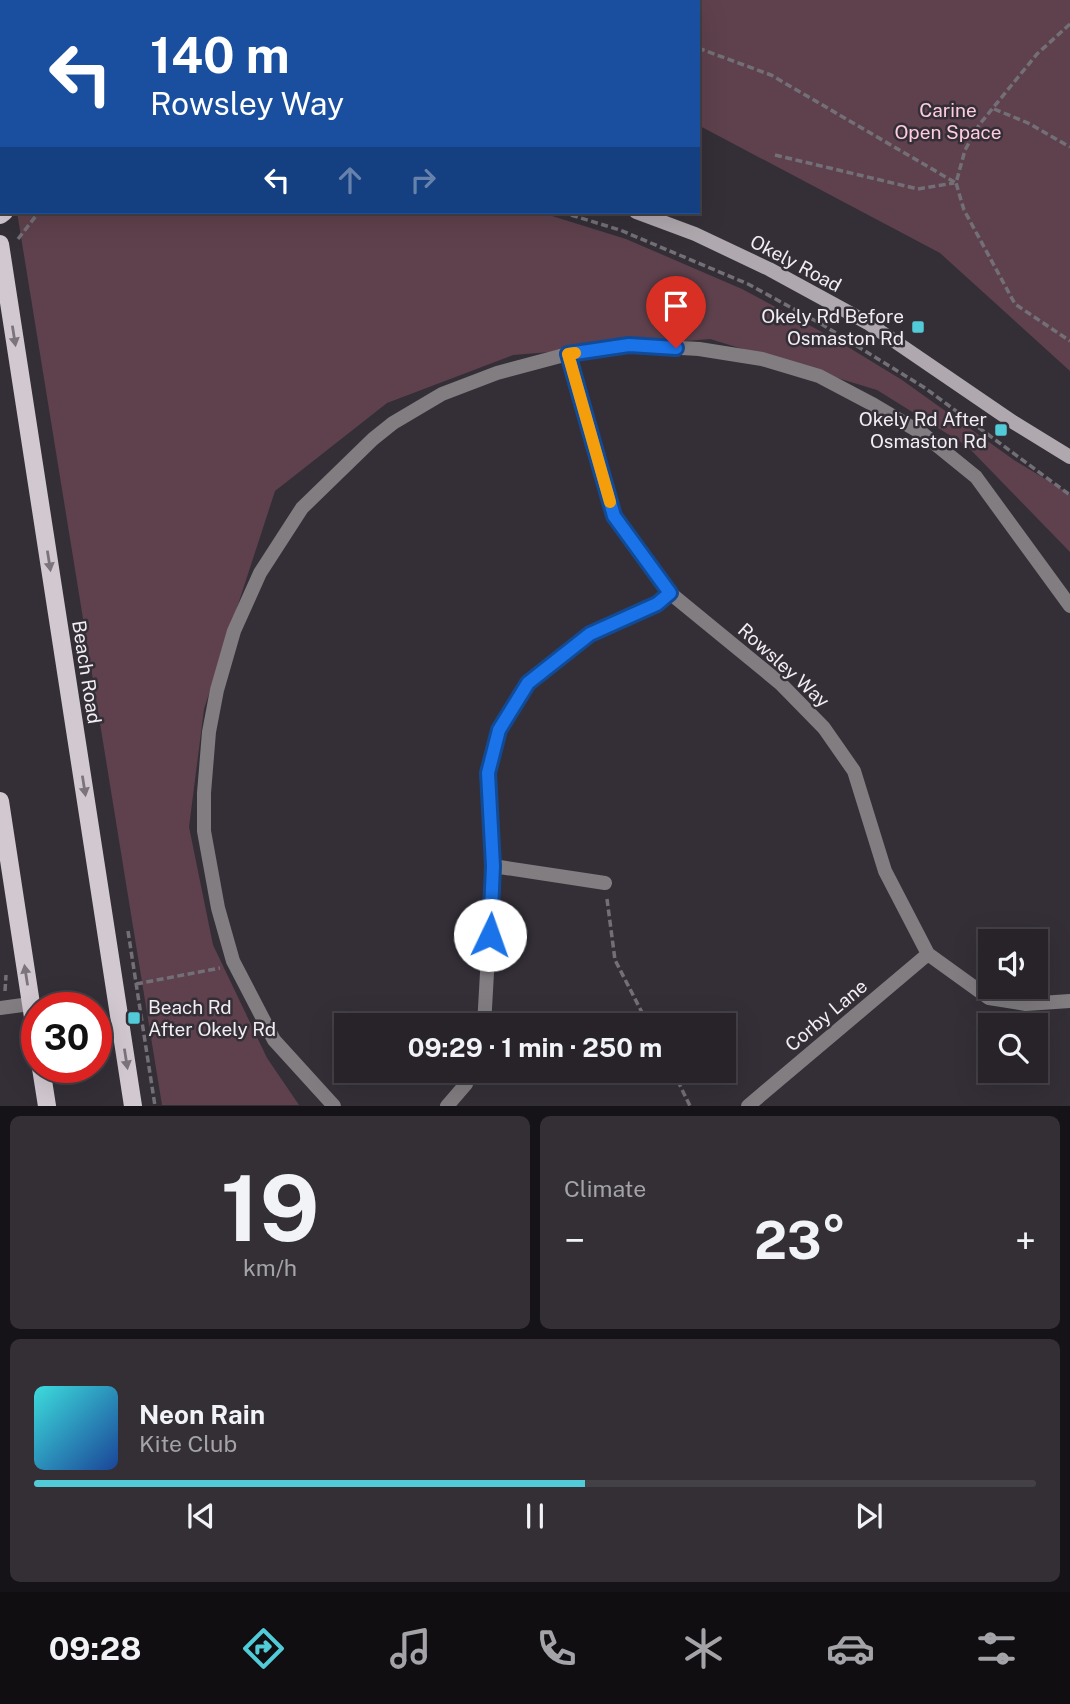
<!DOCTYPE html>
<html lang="en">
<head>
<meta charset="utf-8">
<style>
	body { margin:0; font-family:"Public Sans",sans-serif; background:#332f35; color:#f1f3f6; height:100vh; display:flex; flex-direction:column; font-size:26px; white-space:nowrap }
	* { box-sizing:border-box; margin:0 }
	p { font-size:23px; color:#a4a4a8 }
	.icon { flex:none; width:38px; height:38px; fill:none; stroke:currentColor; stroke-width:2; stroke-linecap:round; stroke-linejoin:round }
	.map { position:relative; height:1106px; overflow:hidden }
	.drawer { display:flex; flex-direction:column; gap:10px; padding:10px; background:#151317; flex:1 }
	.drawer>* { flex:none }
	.hud { position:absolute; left:0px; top:0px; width:700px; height:214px; box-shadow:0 7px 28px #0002,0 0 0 2px #434046; background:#1a4fa0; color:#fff; overflow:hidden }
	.controls { position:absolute; left:978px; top:929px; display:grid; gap:14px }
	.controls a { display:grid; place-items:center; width:70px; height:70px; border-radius:0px; background:#272329; box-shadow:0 7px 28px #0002,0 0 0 2px #434046; font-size:35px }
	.speed { position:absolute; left:21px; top:992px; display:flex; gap:14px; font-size:35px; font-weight:700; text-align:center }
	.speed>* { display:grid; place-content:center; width:91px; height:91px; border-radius:50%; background:#272329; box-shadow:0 7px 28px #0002,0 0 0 2px #434046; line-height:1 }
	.speed .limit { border:10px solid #d22; background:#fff; color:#111 }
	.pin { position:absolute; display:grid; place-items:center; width:60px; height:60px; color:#fff; margin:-72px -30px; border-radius:50% 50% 50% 0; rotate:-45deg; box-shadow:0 0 7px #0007 }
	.pin .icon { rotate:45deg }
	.me { position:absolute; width:77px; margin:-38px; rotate:3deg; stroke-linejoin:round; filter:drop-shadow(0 0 5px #0008) }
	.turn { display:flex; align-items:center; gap:24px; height:147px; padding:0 35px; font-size:32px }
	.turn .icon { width:91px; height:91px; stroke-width:2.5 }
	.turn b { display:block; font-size:49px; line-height:60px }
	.lanes { display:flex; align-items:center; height:66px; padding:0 35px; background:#0003; justify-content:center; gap:35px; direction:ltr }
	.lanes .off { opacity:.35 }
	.big { font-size:52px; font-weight:700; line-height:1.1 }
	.drawer .widget { flex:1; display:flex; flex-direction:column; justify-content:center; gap:10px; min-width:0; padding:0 24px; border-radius:10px; background:#332f35 }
	.drawer .dial { align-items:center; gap:0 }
	.dial b { font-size:91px; line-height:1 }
	.song { display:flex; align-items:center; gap:21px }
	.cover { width:84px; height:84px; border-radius:10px; background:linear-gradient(135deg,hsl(180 70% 55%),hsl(220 70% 35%)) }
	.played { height:7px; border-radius:4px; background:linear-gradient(90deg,#52cbd9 55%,#434046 55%) }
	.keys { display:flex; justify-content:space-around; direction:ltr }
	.heat { display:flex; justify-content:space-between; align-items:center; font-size:38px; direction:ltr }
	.drawer .tiles { flex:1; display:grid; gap:10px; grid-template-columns:1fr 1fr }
	.widget:last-child { grid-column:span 2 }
	.trip { position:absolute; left:334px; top:1013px; width:402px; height:70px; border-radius:0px; background:#272329; box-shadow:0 7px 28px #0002,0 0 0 2px #434046; font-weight:700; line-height:70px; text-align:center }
	.tab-bar { display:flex; height:112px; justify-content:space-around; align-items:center; background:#100e10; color:#a4a4a8 }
	.tab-bar .icon { width:49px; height:49px }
	.tab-bar .current { color:#52cbd9 }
	.tab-bar b { font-size:32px; color:#f1f3f6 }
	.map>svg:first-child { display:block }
	.green { fill:#5e414c }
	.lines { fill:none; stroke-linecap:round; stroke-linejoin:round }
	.path { stroke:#736f76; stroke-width:3.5; stroke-dasharray:7 3.5; stroke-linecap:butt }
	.street { stroke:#817d81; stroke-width:14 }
	.secondary { stroke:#afa8ae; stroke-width:14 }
	.primary { stroke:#d2c9d0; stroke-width:18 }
	.oneway { fill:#7b747c }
	.route-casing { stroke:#114b97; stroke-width:18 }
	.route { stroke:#1a73e8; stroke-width:12 }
	.slow { stroke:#f59e0b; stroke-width:12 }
	.poi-dot { fill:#52cbd9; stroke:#342f37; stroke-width:2.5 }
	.labels { text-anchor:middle; stroke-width:5; stroke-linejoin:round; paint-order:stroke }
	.park-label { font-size:19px; fill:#ffccdf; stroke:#342f37 }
	.street-label { font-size:19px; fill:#f1edf3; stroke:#342f37 }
	.poi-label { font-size:19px; fill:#f1edf3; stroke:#342f37; text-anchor:end }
</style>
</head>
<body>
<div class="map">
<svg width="1070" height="1106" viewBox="0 0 1070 1106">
	<rect width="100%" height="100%" fill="#342f37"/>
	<!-- green -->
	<path class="green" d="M 13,0 L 1070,0 L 1070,371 L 940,253 L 698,125 L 698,2 Z
		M 17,212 L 530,212 L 552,216 L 626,239 L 742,289 L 835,339 L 902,380 L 1014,460 L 1070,494 L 1070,552 L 967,446 L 877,390 L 710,339 L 513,355 L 387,403 L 275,491 L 204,709 L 189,827 L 213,945 L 267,1058 L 299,1105 L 162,1105 Z"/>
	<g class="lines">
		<!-- path -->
		<path class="path" d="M 34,0 L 34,2
			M 570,0 L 574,2
			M 40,2 L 46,0
			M 0,20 L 2,31
			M 1070,24 L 1037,54 L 979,125 L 965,150 L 956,183 L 964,210 L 1015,304 L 1070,341
			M 698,48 L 771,75 L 956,183
			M 994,109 L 1028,123 L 1070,147
			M 0,113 L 2,113
			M 775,155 L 918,189 L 954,183
			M 561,212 L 620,230 L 748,284 L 823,325 L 925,388 L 1070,495
			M 18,239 L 39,212
			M 607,899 L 615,960 L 649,1026
			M 128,931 L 155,1106
			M 136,984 L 220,968
			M 5,991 L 6,975
			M 673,1071 L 690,1106"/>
		<!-- street -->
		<path class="street" d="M 568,354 L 614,516 L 670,593 L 781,684 L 824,728 L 854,771 L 885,871 L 928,954 L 989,998 L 1026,1004 L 1070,1001
			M 493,866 L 605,883
			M 0,1008 L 30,1004
			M 484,1026 L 493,866 L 488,773 L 499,730 L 529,683 L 590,634 L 657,604 L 670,593
			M 334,1106 L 274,1040 L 233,961 L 218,908 L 204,831 L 204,793 L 209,732 L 217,690 L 234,631 L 260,573 L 302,508 L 373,439 L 393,423 L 442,394 L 497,373 L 568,354 L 629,345 L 699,349 L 762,359 L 819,376 L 874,405 L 923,434 L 976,477 L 1070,606
			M 447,1106 L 466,1084 L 470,1071
			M 748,1106 L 928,954"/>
		<!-- secondary -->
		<path class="secondary" d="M 0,134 L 2,134
			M 0,172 L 2,172
			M 636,212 L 695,234 L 769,269 L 868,323 L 1013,422 L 1070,457"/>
		<!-- primary -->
		<path class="primary" d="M 0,75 L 2,78
			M 0,215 L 4,212
			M 0,244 L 133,1106
			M 0,801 L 37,1043
			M 41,1068 L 47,1106"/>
	</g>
	<!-- one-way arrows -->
	<defs><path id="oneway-solid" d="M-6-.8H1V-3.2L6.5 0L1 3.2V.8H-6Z" transform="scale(1.75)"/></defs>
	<g class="oneway">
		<use href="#oneway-solid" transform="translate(14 336) rotate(81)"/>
		<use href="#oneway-solid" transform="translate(49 561) rotate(81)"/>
		<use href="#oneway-solid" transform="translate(84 786) rotate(81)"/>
		<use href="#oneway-solid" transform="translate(26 975) rotate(-99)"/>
		<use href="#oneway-solid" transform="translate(126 1059) rotate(81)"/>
	</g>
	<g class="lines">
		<defs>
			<path id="route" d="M 490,935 L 493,866 L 488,773 L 499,730 L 528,683 L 590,634 L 657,604 L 670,593 L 614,516 L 568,354 L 629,345 L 676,348"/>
		</defs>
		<!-- route casing -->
		<use href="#route" class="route-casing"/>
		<!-- route -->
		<use href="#route" class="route"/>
		<!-- slow -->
		<path class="slow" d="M 575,353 L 568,354 L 610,502"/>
	</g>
	<!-- markers -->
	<g class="poi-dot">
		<rect x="911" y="320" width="14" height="14" rx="3.5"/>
		<rect x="994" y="423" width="14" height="14" rx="3.5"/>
		<rect x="127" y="1011" width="14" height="14" rx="3.5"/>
	</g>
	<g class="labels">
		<!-- park labels -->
		<g class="park-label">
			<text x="948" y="117">Carine<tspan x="948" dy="22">Open Space</tspan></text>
		</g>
		<!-- street labels -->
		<g class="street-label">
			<text transform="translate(796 263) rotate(28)" y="7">Okely Road</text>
			<text transform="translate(784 665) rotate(42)" y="7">Rowsley Way</text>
			<text transform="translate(87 672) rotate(81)" y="7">Beach Road</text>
			<text transform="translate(826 1015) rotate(-40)" y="7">Corby Lane</text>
		</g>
		<!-- poi labels -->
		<g class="poi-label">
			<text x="904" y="323">Okely Rd Before<tspan x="904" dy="22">Osmaston Rd</tspan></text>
			<text x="987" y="426">Okely Rd After<tspan x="987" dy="22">Osmaston Rd</tspan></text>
			<text x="148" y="1014" text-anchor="start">Beach Rd<tspan x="148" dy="22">After Okely Rd</tspan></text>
		</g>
	</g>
</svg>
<div class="controls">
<a><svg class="icon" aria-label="sound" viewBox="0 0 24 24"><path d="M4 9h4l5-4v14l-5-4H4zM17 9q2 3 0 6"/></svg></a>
<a><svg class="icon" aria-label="search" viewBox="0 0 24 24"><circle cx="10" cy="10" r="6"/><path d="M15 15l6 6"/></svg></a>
</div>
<div class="speed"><div class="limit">30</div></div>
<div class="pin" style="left:676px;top:348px;background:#d93025"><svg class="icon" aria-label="arrive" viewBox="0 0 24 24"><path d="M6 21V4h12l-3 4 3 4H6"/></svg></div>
<svg class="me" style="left:490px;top:935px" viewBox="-20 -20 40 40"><circle r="19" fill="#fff"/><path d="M0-13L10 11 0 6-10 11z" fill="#1a73e8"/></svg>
<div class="trip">09:29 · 1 min · 250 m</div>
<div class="hud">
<div class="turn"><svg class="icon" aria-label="left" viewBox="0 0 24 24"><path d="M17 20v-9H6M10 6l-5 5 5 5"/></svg><div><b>140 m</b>Rowsley Way</div></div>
<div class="lanes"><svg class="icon" aria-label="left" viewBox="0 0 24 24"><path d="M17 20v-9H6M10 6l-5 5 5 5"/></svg><svg class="icon off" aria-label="ahead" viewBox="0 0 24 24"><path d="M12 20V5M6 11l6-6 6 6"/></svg><svg class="icon off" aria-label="right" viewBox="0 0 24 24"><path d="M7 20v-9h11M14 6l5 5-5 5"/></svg></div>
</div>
</div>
<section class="drawer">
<div class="tiles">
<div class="widget dial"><b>19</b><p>km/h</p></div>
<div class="widget"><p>Climate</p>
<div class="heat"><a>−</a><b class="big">23°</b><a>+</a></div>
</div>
<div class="widget">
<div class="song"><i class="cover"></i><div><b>Neon Rain</b><p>Kite Club</p></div></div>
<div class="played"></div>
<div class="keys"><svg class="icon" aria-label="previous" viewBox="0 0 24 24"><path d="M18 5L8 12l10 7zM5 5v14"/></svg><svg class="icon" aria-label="pause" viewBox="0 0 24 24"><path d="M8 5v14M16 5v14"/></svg><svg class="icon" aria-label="next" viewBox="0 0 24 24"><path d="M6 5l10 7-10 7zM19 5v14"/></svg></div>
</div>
</div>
</section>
<nav class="tab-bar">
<b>09:28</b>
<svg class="icon current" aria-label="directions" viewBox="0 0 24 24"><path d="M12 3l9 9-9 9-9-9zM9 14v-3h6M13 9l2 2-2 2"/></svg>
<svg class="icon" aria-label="music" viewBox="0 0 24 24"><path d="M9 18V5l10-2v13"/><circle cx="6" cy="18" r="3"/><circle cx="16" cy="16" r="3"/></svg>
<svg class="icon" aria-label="phone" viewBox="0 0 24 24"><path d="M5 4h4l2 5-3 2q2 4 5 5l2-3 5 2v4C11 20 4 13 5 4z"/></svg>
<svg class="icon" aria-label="climate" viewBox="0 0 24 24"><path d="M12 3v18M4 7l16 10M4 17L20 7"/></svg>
<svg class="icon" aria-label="car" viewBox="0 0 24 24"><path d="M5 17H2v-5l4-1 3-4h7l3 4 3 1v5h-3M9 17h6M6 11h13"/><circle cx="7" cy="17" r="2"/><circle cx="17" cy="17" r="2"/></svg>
<svg class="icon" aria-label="filters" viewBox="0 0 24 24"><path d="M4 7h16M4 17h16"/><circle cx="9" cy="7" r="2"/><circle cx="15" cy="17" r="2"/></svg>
</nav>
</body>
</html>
